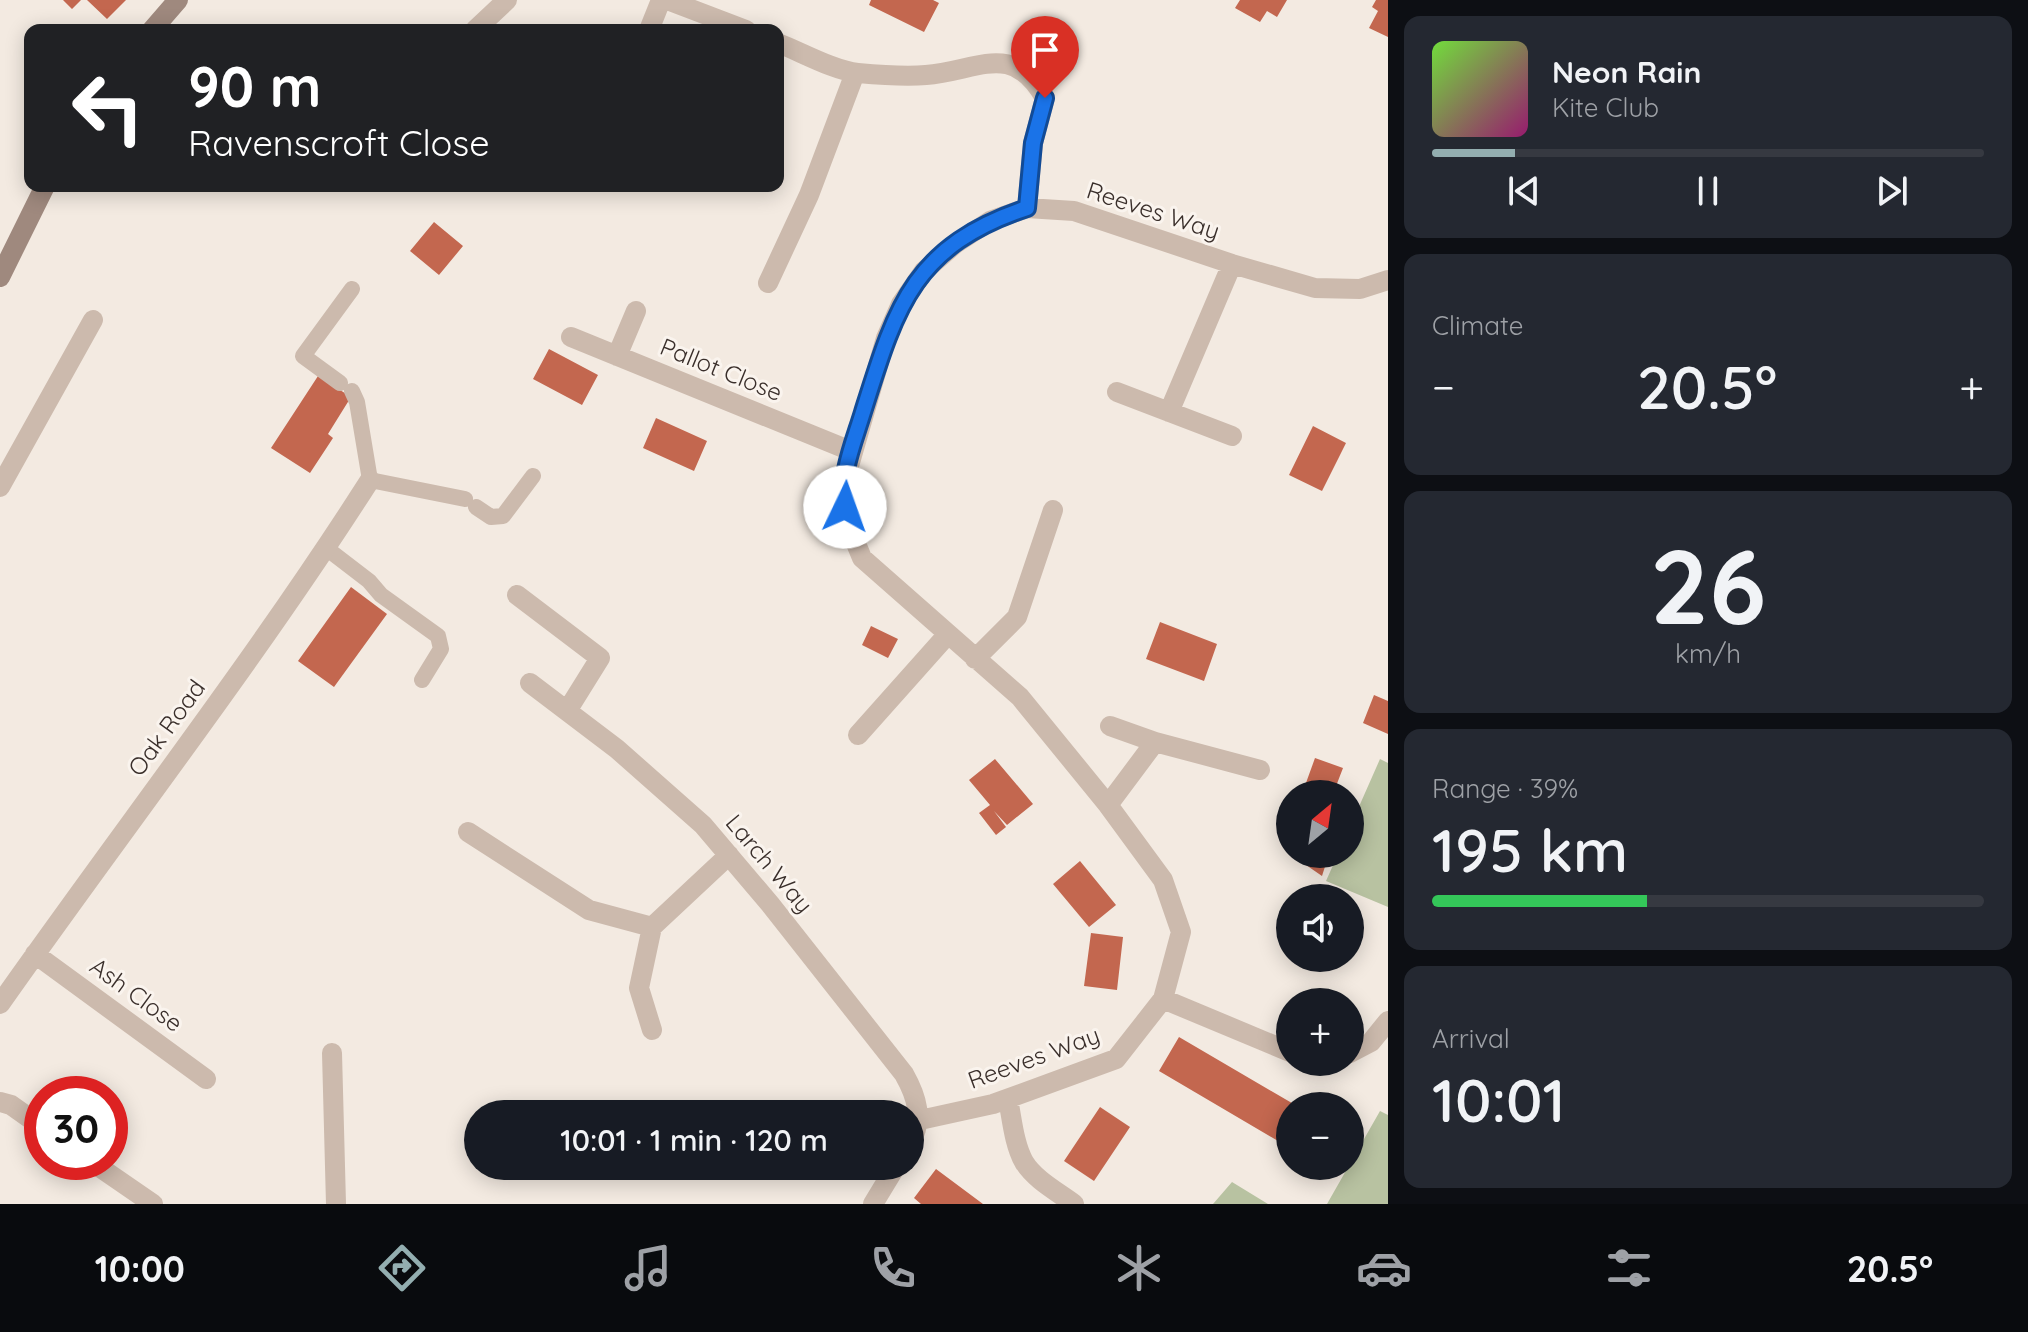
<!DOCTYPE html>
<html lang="en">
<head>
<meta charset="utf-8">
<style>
	body { margin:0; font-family:Quicksand,sans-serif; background:#242831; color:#f1f3f6; height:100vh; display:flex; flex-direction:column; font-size:30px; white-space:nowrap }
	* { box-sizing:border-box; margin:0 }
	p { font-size:26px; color:#9ea1a6 }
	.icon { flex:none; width:44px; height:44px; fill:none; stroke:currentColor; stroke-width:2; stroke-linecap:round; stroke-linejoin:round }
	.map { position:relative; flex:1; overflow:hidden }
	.panel { display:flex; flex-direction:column; gap:16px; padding:16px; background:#0d0f14; width:640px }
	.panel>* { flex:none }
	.top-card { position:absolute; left:24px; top:24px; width:760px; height:168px; border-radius:16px; box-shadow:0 4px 20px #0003; background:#202124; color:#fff; overflow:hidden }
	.needle { width:52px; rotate:29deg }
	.tools { position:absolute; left:1276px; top:780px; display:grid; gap:16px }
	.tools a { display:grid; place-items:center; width:88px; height:88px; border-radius:50%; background:#171b24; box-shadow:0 4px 20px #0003; font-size:40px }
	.speed { position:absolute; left:24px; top:1076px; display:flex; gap:16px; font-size:40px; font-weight:700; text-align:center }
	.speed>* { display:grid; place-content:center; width:104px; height:104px; border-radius:50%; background:#171b24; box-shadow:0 4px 20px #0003; line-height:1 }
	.speed .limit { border:12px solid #d22; background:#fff; color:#111 }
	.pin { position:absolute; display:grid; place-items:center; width:68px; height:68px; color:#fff; margin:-82px -34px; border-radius:50% 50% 50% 0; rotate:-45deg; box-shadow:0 0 8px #0007 }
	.pin .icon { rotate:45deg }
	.me { position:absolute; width:88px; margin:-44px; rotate:3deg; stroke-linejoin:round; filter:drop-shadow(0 0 6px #0008) }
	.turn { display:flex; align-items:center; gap:28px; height:168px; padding:0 32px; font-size:36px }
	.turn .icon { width:104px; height:104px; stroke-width:2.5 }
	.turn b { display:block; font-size:56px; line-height:68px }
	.big { font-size:60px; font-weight:600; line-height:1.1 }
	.panel .card { flex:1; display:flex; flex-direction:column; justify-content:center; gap:12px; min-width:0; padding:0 28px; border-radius:16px; background:#242831 }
	.panel .dial { align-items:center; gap:0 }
	.dial b { font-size:104px; line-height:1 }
	.song { display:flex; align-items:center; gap:24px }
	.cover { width:96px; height:96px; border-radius:12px; background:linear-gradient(135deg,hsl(100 70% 55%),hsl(320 70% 35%)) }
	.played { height:8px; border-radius:4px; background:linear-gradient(90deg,#93aeb0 15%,#363941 15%) }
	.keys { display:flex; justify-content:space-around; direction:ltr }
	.heat { display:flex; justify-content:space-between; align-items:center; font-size:44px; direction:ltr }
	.charge { height:12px; border-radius:6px; background:linear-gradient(90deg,#34c759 39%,#363941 0) }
	.trip { position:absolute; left:464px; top:1100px; width:460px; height:80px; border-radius:40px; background:#171b24; box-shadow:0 4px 20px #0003; font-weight:600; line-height:80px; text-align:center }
	.menu { display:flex; height:128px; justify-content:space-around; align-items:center; background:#090b0e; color:#9ea1a6 }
	.menu .icon { width:56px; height:56px }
	.menu .current { color:#93aeb0 }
	.menu b { font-size:36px; color:#f1f3f6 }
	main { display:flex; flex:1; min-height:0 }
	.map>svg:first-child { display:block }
	.green { fill:#b8c2a1 }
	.building { fill:#c3674f }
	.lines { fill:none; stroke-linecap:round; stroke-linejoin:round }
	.service { stroke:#ccbaad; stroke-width:16 }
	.minor { stroke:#ccbaad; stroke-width:20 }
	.secondary { stroke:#9f897e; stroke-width:20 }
	.route-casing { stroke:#114b97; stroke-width:20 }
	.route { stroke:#1a73e8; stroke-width:14 }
	.labels { text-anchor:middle; stroke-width:6; stroke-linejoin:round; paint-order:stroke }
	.street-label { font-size:24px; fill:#3a2f2b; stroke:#faf4ee }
</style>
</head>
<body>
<main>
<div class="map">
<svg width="1388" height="1204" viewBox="0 0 1388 1204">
	<rect width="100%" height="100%" fill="#f3eae1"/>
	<!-- green -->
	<path class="green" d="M 1380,759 L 1388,763 L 1388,907 L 1326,881 L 1338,854 L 1350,854 L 1350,827 Z
		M 1380,1111 L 1388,1115 L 1388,1204 L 1327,1204 Z
		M 1232,1182 L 1268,1204 L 1213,1204 Z"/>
	<!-- building -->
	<path class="building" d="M 63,0 L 81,0 L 72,9 Z
		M 87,0 L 126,0 L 107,19 Z
		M 871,0 L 933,0 L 939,3 L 924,32 L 869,5 Z
		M 1240,0 L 1287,0 L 1277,17 L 1267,11 L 1260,22 L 1235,8 Z
		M 1376,0 L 1388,0 L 1388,37 L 1369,28 L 1378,11 L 1372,7 Z
		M 434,222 L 463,246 L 439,275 L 410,251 Z
		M 549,349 L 598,375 L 582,405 L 533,379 Z
		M 318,376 L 351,397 L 328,434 L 333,438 L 310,473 L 271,448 Z
		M 656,418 L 707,441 L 694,471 L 643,448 Z
		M 1313,426 L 1346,443 L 1322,491 L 1289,475 Z
		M 351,587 L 387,614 L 334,687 L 298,661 Z
		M 1160,622 L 1217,644 L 1204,681 L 1146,659 Z
		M 871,626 L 898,639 L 888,658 L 862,645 Z
		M 1374,695 L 1388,701 L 1388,734 L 1363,723 Z
		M 1315,758 L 1343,768 L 1333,794 L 1302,794 Z
		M 995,759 L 1033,804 L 1007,825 L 994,811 L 1006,827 L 996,835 L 979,813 L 990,805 L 969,780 Z
		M 1293,854 L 1329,854 L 1322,876 L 1293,856 Z
		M 1080,861 L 1116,905 L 1089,927 L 1053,884 Z
		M 1091,933 L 1123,937 L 1117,990 L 1084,986 Z
		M 1179,1037 L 1297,1106 L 1290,1106 L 1290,1148 L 1159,1071 Z
		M 1100,1107 L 1130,1127 L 1094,1181 L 1064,1161 Z
		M 936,1169 L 983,1204 L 921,1204 L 914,1198 Z"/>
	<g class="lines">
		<!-- service -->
		<path class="service" d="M 340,383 L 303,356 L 352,289
			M 352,391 L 357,402 L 370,480 L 465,499
			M 476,507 L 491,517 L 503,516 L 533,476
			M 326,548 L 369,581 L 381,595 L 438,636 L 441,649 L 422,680"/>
		<!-- minor -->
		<path class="minor" d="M 667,0 L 746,30
			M 475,30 L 507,0
			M 649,30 L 661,0
			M 778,43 C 801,52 835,71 858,73 C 880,75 905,77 926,75 C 978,71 1012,40 1045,98 L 1033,143 L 1027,208
			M 768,283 L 809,195 L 855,73
			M 571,337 L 851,451
			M 617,356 L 636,311
			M 1117,392 L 1232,436
			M 1169,412 L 1232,264
			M 0,487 L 93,320
			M 517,595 L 600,658 L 567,711
			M 975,659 L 1017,617 L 1053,510
			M 530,683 L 617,749 L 703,825 L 770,904 L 904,1074 C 917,1097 924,1120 910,1143
			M 1110,726 L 1155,742 L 1260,770
			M 858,735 L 948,634
			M 1108,805 L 1155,742
			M 468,832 L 589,910 L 652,927 L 729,855
			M 35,954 L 206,1079
			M 1163,999 L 1290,1052
			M 0,1004 C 123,829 255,660 370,480
			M 652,1030 L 639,988 L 652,927
			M 332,1053 L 336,1204
			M 1350,1053 L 1371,1042 L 1388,1021
			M 1008,1099 C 1012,1119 1014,1144 1024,1162 C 1035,1180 1058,1192 1074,1204
			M 0,1102 L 11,1105 L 42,1127
			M 920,1120 L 993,1104 L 1116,1059 L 1163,999 L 1181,932 L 1163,880 L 1108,805 L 1020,697 L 862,558 L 848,524 L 842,490 L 886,338 L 901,304 L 924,271 L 955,244 L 990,221 L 1027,208 L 1074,211 L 1232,264 L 1315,288 L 1360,289 L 1388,280
			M 92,1162 L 153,1204
			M 873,1204 L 896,1166"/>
		<!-- secondary -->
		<path class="secondary" d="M 152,30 L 178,0
			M 0,277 L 45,186"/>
	</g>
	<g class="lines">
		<defs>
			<path id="route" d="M 845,507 C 839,476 854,442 863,412 C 896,307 913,246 1027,208 L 1033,143 L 1045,98"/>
		</defs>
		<!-- route casing -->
		<use href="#route" class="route-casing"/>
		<!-- route -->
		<use href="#route" class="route"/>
	</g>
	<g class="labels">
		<!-- street labels -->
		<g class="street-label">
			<text transform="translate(1153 211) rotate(18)" y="8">Reeves Way</text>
			<text transform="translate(721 370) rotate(22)" y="8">Pallot Close</text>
			<text transform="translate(167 728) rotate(-54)" y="8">Oak Road</text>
			<text transform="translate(769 864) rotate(50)" y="8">Larch Way</text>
			<text transform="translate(136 995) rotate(36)" y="8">Ash Close</text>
			<text transform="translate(1034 1058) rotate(-20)" y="8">Reeves Way</text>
		</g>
	</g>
</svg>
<div class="tools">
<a><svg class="needle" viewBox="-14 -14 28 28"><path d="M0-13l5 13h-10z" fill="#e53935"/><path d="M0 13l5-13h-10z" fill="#9ea1a6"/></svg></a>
<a><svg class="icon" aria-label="sound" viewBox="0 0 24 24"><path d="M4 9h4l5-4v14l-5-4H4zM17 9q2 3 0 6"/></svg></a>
<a>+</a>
<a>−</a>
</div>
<div class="speed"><div class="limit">30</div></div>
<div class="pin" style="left:1045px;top:98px;background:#d93025"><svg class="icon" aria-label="arrive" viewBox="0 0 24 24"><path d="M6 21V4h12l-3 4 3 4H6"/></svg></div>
<svg class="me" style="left:845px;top:507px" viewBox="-20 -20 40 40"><circle r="19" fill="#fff"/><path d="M0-13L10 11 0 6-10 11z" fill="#1a73e8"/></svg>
<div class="trip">10:01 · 1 min · 120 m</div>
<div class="top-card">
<div class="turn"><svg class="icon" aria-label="left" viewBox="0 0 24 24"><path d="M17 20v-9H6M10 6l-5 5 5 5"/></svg><div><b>90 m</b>Ravenscroft Close</div></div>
</div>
</div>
<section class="panel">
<div class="card">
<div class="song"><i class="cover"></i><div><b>Neon Rain</b><p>Kite Club</p></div></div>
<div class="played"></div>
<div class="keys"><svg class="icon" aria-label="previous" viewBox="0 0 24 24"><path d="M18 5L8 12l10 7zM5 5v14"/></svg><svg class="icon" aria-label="pause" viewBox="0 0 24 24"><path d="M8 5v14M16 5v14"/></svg><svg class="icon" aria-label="next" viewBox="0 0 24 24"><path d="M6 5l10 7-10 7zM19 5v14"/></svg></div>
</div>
<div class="card"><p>Climate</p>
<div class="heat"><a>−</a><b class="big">20.5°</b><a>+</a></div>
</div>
<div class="card dial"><b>26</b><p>km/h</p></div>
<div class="card"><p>Range · 39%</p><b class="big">195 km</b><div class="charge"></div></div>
<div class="card"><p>Arrival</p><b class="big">10:01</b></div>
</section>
</main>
<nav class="menu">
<b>10:00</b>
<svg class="icon current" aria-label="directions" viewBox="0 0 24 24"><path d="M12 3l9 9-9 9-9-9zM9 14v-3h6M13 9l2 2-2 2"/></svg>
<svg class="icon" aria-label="music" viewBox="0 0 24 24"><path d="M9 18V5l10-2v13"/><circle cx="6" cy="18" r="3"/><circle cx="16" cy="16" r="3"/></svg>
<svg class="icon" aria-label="phone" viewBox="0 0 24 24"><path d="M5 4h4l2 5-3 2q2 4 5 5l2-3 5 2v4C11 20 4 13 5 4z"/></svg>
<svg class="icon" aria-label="climate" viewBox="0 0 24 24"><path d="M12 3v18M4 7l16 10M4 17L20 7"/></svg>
<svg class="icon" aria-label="car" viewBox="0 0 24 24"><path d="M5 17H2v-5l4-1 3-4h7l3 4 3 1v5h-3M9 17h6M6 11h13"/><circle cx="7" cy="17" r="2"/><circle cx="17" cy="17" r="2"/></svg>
<svg class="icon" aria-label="filters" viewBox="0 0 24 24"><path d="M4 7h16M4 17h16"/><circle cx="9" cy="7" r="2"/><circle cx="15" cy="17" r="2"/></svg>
<b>20.5°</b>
</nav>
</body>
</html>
